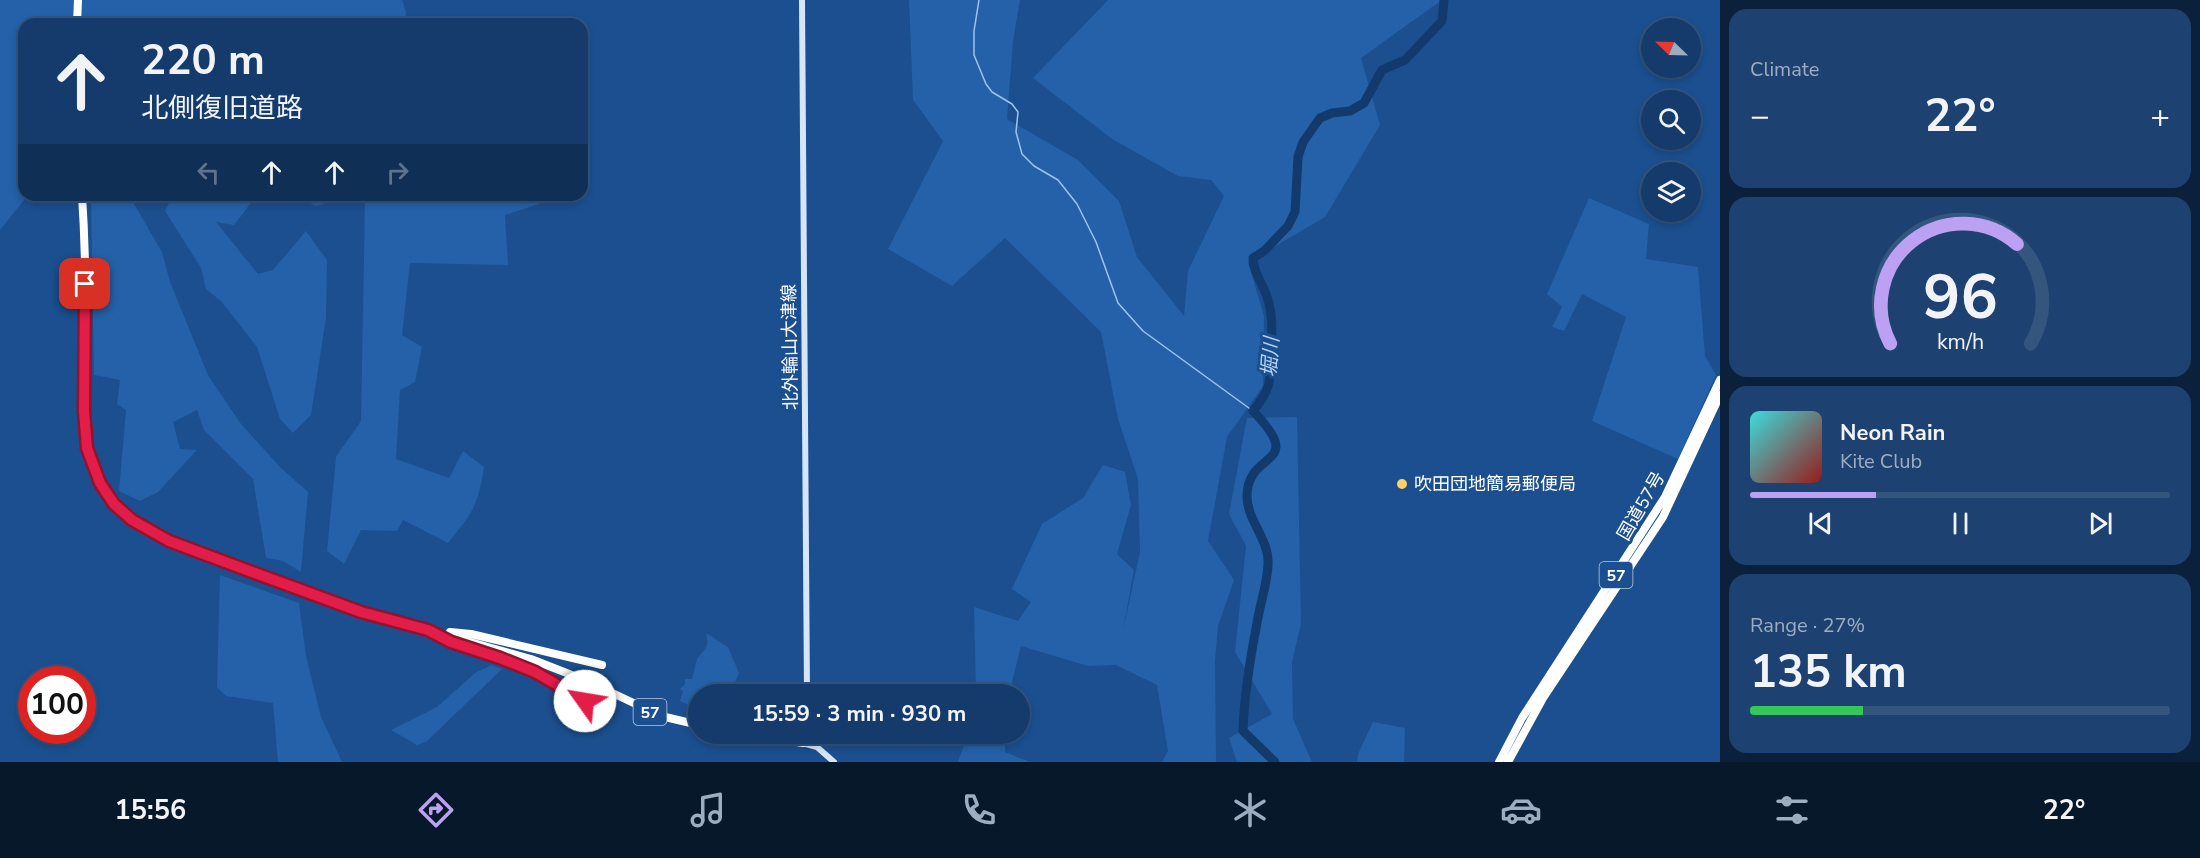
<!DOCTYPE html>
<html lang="en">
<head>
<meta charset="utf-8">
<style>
	body { margin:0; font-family:"Nunito Sans","Noto Sans JP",sans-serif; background:#1d4271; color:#f1f3f6; height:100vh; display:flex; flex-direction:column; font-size:22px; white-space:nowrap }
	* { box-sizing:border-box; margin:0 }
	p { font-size:20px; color:#9dadc1 }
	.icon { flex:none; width:33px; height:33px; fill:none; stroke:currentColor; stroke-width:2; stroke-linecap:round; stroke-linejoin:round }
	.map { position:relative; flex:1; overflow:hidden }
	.sheet { display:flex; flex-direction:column; gap:9px; padding:9px; background:#0b203b; width:480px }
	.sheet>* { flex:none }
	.top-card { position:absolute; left:18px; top:18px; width:570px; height:183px; border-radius:18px; box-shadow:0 3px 9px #0003,0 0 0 2px #33557e; background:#143b6b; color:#f1f3f6; overflow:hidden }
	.needle { width:39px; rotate:293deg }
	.controls { position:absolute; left:1641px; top:18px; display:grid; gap:12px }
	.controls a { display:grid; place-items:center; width:60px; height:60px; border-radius:50%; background:#143b6b; box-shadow:0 3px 9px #0003,0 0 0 2px #33557e; font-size:30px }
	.speed { position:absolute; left:18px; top:666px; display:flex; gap:12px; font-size:30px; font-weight:700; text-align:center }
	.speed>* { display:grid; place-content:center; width:78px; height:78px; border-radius:50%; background:#143b6b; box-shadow:0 3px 9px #0003,0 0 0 2px #33557e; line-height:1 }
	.speed .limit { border:9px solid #d22; background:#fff; color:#111 }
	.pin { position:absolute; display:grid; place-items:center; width:51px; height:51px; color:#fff; margin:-26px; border-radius:12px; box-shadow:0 3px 9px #0006 }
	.me { position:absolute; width:66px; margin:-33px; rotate:302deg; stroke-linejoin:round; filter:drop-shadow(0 0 4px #0008) }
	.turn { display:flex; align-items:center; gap:21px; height:126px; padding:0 24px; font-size:27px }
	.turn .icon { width:78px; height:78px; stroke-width:2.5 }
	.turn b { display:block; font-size:42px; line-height:51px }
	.lanes { display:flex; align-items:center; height:57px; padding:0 24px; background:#0003; justify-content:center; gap:30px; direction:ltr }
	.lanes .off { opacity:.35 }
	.big { font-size:45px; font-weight:700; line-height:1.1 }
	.sheet .card { flex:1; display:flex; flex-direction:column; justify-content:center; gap:9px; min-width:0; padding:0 21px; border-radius:18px; background:#1d4271 }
	.sheet .dial { align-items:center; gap:0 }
	.dial svg { height:156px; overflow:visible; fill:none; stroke:#33557e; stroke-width:7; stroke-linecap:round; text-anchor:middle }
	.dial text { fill:#f1f3f6; stroke:none }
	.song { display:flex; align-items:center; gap:18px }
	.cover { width:72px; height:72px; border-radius:9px; background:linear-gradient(135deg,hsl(180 70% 55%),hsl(0 70% 35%)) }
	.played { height:6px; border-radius:3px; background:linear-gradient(90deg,#bca0f2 30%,#33557e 30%) }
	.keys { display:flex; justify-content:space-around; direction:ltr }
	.heat { display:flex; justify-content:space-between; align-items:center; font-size:33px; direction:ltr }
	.charge { height:9px; border-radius:4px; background:linear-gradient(90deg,#34c759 27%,#33557e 0) }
	.trip { position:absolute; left:688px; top:684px; width:342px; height:60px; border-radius:30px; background:#143b6b; box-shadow:0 3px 9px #0003,0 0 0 2px #33557e; font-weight:700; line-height:60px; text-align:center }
	.tab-bar { display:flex; height:96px; justify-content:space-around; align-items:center; background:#08182b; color:#9dadc1 }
	.tab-bar .icon { width:42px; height:42px }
	.tab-bar .on { color:#bca0f2 }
	.tab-bar b { font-size:27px; color:#f1f3f6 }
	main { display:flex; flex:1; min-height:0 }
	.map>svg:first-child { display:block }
	.green { fill:#2461a8 }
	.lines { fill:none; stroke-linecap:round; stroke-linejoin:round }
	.stream { stroke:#9cc4f0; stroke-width:1.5 }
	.river { stroke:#123a6d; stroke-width:9 }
	.highway-tunnel { stroke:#3d69a0; stroke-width:8; stroke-dasharray:8 4; stroke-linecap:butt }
	.secondary { stroke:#d6e6fa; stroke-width:6 }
	.highway { stroke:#fff; stroke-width:8 }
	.route-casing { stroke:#92132f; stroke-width:15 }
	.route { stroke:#e11d48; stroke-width:10 }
	.poi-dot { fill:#ffd166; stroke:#1b4f8f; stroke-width:2 }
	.labels { text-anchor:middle; stroke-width:6; stroke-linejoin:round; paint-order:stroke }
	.shield { fill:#1b4f8f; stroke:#bbcadd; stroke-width:1.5 }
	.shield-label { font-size:16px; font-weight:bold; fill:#fff }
	.street-label { font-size:18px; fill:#fff; stroke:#1b4f8f }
	.poi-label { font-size:18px; fill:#fff; stroke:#1b4f8f; text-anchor:start }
	.water-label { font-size:20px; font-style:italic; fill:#b5d3f5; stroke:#1b4f8f }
</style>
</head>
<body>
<main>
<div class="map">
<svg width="1720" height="762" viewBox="0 0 1720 762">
	<rect width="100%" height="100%" fill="#1b4f8f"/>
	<!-- green -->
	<path class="green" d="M 0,0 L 402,0 L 406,12 L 405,24 L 24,24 L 24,195 L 28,195 L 0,230 Z
		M 909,0 L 1020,0 L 1013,41 L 1007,119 L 1078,160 L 1119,201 L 1137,257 L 1184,316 L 1188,271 L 1224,196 L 1211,180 L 1178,176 L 1112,139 L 1033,78 L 1108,0 L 1442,0 L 1361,58 L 1380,125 L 1325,217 L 1248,262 L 1264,316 L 1263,386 L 1227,437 L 1208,541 L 1234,580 L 1218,626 L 1215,661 L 1216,762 L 1162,762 L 1168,751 L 1157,685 L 1116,665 L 1088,666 L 1021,646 L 1009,694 L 976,694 L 974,607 L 1018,621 L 1031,602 L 1012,589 L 1042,524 L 1083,498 L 1103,465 L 1125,472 L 1131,505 L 1117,554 L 1134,570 L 1123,631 L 1140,552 L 1138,479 L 1118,419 L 1101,332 L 1005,238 L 952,286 L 888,249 L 943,141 L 913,100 Z
		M 91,195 L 137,195 L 134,204 L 162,252 L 170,282 L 208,375 L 241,424 L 280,467 L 308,492 L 301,572 L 283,561 L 266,558 L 253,479 L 204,430 L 197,410 L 173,422 L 180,449 L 197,450 L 158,492 L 140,501 L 119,491 L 126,410 L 117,404 L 120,380 L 94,375 Z
		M 173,195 L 257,195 L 234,225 L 216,222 L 258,274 L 273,270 L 306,231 L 327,260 L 326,318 L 311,415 L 293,433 L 280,419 L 257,347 L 221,301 L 206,289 L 201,268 L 165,211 Z
		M 294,195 L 327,195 L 326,203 L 316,206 Z
		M 368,195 L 555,195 L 557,198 L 505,215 L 508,265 L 410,263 L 402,335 L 422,347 L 415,382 L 400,390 L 396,459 L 449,478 L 463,451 L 484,467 C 478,507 472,513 448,543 L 403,520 L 397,531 L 361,530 L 344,564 L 327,551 L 336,457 L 361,421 L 365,202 Z
		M 1589,198 L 1649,224 L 1646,259 L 1698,267 L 1705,356 L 1716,375 L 1678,459 L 1592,421 L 1626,317 L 1582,294 L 1564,331 L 1552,327 L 1562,307 L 1547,294 Z
		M 1297,417 L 1301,624 L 1292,662 L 1293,719 L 1312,762 L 1237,762 L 1229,738 L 1272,714 L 1235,652 L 1246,546 L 1229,514 L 1247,418 Z
		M 220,575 L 299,603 L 306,656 L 321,717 L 342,762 L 278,762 L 273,703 L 226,696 L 217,687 Z
		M 706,633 L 728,647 L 739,673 L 730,694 L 699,694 L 699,710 L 680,701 L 683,691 L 680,689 L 685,684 L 685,679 L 692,679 L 697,659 C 704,649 710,648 706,633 Z
		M 491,665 L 502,669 L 426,742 L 417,745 L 391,730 L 437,707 L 475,673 Z
		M 1373,722 L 1405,728 L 1404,762 L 1357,762 L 1358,754 Z
		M 968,734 L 1005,734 L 1005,752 L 1030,762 L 958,762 Z"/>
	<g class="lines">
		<!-- stream -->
		<path class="stream" d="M 979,0 L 974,31 L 974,55 L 986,84 L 992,92 L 1012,104 L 1018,112 L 1016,132 L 1022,154 L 1034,166 L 1058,180 L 1077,204 L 1096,242 L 1118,303 L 1143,331 L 1253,411"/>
		<!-- river -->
		<path class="river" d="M 1275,762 L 1243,731 C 1244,695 1250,659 1257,623 C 1260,604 1267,585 1268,565 C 1270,540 1247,521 1247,496 C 1247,449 1308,468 1253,411 C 1275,384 1269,378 1271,347 C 1272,330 1273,314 1267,297 C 1263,284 1253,272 1253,258 L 1264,251 L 1288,226 L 1295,212 L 1298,157 L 1303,142 L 1320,118 L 1332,113 L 1350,111 L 1364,103 L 1382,70 L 1405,60 L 1442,21 L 1444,0"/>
		<!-- highway-tunnel -->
		<path class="highway-tunnel" d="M 587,681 L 604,689"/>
		<!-- secondary -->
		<path class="secondary" d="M 802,0 L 807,694
			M 804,734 L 803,743 L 817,747 L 834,762"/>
		<!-- highway -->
		<path class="highway" d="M 77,24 L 78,0
			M 82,195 C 85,241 86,286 85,332 C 84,423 70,496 169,541 L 361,612 L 531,659 L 587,681
			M 450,632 L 471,634 L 602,665
			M 442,637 L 535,672 L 585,701
			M 604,689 L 661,716 L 699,725
			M 747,734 L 803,743
			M 1499,762 L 1522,718 L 1665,497 L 1720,380
			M 1508,762 L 1543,698 L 1663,517 L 1720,395"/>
	</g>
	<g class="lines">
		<defs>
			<path id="route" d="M 85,284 L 84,411 L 87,448 L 100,483 L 114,504 L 132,520 L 169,541 L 244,569 L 361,612 L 428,630 L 451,642 L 500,658 L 535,672 L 585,701"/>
		</defs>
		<!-- route casing -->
		<use href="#route" class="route-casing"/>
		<!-- route -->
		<use href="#route" class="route"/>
	</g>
	<!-- markers -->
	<circle class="poi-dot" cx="1402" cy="484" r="6"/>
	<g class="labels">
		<!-- shield labels -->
		<g class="shield">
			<rect x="1599.5" y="562" width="33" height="26" rx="4.5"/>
			<rect x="633.5" y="699" width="33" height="26" rx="4.5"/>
		</g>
		<g class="shield-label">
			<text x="1616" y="581">57</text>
			<text x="650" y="718">57</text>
		</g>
		<!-- street labels -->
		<g class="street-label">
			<text transform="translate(790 347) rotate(-91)" y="6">北外輪山大津線</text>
			<text transform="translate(1641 506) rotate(-60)" y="6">国道57号</text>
		</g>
		<!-- poi labels -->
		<g class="poi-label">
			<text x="1414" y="490">吹田団地簡易郵便局</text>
		</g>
		<!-- water labels -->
		<g class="water-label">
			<text transform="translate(1270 357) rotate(-86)" y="7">堀川</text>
		</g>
	</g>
</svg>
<div class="controls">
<a><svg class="needle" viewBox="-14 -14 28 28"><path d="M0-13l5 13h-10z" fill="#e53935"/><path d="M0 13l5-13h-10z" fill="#9dadc1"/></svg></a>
<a><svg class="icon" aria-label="search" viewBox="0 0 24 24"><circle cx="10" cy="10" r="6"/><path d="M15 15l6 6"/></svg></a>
<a><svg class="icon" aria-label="layers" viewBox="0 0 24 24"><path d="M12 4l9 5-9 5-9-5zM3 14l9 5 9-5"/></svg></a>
</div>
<div class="speed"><div class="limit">100</div></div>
<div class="pin" style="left:85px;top:284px;background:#d93025"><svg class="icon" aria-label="arrive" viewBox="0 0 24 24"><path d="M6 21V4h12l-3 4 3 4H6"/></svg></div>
<svg class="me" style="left:585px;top:701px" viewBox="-20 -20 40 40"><circle r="19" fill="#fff"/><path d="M0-13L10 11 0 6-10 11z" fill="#e11d48"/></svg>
<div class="trip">15:59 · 3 min · 930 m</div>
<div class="top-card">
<div class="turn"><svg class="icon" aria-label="ahead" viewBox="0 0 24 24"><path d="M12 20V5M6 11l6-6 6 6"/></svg><div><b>220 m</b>北側復旧道路</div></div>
<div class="lanes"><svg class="icon off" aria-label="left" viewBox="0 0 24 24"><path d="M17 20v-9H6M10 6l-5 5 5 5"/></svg><svg class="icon" aria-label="ahead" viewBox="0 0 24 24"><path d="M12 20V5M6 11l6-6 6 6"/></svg><svg class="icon" aria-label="ahead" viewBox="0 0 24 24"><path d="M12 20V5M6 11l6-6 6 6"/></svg><svg class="icon off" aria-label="right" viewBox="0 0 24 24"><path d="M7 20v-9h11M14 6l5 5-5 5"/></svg></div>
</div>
</div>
<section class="sheet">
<div class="card"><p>Climate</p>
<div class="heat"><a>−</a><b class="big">22°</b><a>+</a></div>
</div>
<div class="card dial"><svg viewBox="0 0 100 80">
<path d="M14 69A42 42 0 1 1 86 69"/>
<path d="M14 69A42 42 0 0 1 79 18" stroke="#bca0f2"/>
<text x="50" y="56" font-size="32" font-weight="700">96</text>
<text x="50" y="72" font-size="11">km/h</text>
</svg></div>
<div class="card">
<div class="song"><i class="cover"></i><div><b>Neon Rain</b><p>Kite Club</p></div></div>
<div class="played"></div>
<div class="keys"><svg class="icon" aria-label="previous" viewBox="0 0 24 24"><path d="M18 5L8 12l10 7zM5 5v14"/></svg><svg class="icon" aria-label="pause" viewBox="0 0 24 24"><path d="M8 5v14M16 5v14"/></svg><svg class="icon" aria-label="next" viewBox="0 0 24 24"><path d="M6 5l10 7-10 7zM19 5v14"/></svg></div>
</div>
<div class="card"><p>Range · 27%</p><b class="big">135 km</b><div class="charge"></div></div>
</section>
</main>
<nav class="tab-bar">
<b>15:56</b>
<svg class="icon on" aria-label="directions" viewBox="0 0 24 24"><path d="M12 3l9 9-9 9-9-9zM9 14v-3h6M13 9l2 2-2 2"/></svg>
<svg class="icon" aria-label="music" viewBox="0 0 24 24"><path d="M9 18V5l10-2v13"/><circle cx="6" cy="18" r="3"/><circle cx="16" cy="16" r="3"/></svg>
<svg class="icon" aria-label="phone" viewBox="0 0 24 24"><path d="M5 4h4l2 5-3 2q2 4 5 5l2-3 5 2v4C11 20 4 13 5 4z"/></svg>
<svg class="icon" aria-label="climate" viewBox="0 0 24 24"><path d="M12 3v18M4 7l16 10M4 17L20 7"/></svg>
<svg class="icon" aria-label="car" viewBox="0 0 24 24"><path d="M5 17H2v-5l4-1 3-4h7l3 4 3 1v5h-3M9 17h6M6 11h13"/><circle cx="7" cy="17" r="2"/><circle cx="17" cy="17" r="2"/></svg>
<svg class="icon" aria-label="filters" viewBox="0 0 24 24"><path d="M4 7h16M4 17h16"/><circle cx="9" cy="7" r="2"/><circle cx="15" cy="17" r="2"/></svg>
<b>22°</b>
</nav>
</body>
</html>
